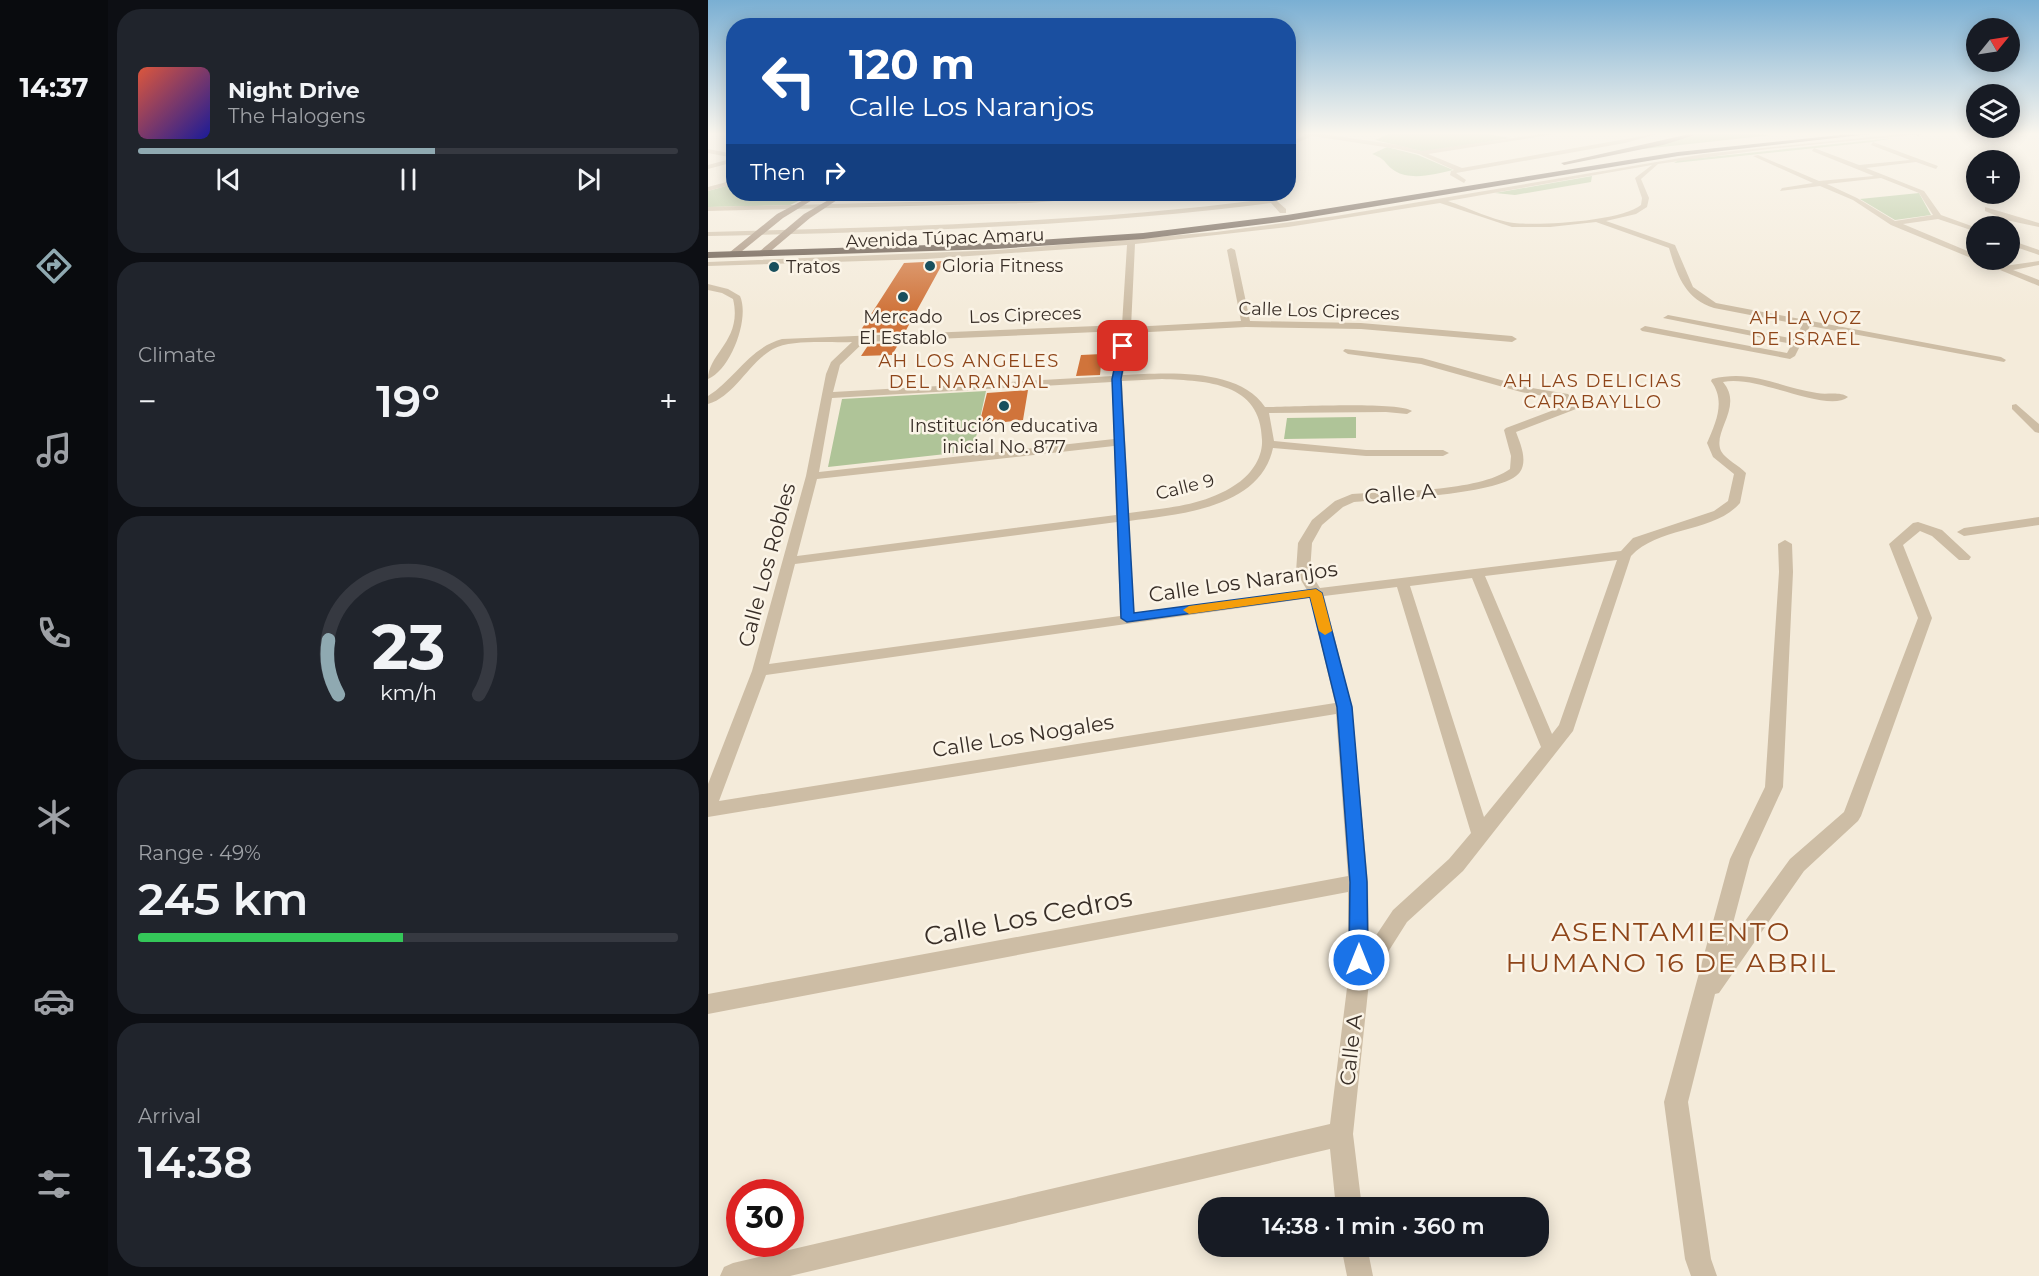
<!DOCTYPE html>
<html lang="en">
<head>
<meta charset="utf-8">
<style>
	body { margin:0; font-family:Montserrat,sans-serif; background:#20242c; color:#f1f3f6; height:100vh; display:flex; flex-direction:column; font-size:22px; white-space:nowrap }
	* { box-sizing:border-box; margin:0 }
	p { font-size:20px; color:#9ea1a6 }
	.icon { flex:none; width:33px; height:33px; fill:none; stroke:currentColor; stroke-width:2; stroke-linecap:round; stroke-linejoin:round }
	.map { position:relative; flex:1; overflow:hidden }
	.drawer { display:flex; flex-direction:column; gap:9px; padding:9px; background:#0d0f14; width:600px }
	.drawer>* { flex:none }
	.top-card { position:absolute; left:18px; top:18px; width:570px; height:183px; border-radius:24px; box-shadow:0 3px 15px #0003; background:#1a4fa0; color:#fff; overflow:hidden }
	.needle { width:39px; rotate:60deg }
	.fabs { position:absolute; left:1258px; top:18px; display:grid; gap:12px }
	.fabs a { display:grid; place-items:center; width:54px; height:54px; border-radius:50%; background:#171b24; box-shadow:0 3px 15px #0003; font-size:30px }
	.speed { position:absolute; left:18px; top:1179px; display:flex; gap:12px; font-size:30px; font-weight:700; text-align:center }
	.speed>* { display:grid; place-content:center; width:78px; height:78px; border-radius:50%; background:#171b24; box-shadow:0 3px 15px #0003; line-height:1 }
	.speed .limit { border:9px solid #d22; background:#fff; color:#111 }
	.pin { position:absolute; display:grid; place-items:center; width:51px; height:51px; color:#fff; margin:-26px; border-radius:12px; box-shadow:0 3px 9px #0006 }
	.me { position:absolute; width:66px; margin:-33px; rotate:0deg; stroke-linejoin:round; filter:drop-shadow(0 0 4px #0008) }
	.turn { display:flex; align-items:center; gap:21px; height:126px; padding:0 24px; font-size:27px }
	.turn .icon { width:78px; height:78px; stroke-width:2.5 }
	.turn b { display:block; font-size:42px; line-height:51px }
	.then { display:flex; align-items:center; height:57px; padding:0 24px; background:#0003; gap:12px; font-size:22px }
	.big { font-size:45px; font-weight:600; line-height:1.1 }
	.drawer .card { flex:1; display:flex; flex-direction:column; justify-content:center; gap:9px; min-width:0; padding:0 21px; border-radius:24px; background:#20242c }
	.drawer .dial { align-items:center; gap:0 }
	.dial svg { height:156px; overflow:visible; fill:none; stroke:#363941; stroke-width:7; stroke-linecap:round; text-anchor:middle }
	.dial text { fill:#f1f3f6; stroke:none }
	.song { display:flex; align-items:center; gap:18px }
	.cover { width:72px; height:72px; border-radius:9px; background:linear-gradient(135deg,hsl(10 70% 55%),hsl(240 70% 35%)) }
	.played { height:6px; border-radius:3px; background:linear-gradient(90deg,#8fa9b1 55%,#363941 55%) }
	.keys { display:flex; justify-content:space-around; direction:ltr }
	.heat { display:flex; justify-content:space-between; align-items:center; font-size:33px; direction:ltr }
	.charge { height:9px; border-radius:4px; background:linear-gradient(90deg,#34c759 49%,#363941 0) }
	.trip { position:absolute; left:490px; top:1197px; width:351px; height:60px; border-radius:24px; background:#171b24; box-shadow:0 3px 15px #0003; font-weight:600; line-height:60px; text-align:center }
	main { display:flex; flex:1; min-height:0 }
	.tabs { display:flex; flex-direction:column; width:108px; justify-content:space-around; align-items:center; background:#090b0e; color:#9ea1a6 }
	.tabs .icon { width:42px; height:42px }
	.tabs .current { color:#8fa9b1 }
	.tabs b { font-size:27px; color:#f1f3f6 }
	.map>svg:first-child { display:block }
	.green { fill:#afc498 }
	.building { fill:#d0743b }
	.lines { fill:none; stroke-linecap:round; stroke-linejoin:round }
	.street { fill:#cdbda5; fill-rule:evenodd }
	.secondary { fill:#a18b76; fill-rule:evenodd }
	.primary { fill:#7b6856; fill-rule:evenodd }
	.highway { fill:#5a4a3d; fill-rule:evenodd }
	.route { fill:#1a73e8; stroke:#114b97; stroke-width:1.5 }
	.slow { fill:#f59e0b }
	.poi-dot { fill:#184f5d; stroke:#fbf4e7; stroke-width:2 }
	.labels { text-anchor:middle; stroke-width:5; stroke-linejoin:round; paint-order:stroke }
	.far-street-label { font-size:18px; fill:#382e27; stroke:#fbf4e7 }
	.far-poi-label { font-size:18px; fill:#382e27; stroke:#fbf4e7; text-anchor:start }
	.far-neighbourhood-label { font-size:18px; letter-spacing:1.5px; fill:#8e4519; stroke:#fbf4e7 }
	.street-label { font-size:21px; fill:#382e27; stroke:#fbf4e7 }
	.near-street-label { font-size:26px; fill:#382e27; stroke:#fbf4e7 }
	.near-neighbourhood-label { font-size:27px; letter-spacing:1.5px; fill:#8e4519; stroke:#fbf4e7 }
</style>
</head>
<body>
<main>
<nav class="tabs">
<b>14:37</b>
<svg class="icon current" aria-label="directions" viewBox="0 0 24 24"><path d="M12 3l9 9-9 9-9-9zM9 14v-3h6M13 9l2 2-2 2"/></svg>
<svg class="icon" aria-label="music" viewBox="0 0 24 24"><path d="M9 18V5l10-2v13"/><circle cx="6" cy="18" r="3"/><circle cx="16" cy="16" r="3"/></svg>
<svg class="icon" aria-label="phone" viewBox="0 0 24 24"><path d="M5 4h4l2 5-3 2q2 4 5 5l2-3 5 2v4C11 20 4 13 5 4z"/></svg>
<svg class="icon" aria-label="climate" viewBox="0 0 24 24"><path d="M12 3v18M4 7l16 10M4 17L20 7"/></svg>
<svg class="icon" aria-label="car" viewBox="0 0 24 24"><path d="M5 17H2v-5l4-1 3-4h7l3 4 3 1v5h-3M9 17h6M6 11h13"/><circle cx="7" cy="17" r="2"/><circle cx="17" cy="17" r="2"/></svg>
<svg class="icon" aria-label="filters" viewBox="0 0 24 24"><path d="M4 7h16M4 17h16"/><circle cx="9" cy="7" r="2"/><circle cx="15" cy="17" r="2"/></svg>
</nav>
<section class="drawer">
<div class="card">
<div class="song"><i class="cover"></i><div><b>Night Drive</b><p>The Halogens</p></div></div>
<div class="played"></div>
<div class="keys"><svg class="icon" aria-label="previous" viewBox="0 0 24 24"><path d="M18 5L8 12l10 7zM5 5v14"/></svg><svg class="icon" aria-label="pause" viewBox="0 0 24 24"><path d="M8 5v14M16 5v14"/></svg><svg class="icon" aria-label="next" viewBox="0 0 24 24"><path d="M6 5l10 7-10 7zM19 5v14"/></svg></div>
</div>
<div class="card"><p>Climate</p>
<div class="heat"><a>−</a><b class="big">19°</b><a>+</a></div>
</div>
<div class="card dial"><svg viewBox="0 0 100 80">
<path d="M14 69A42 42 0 1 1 86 69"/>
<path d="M14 69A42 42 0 0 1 9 41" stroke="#8fa9b1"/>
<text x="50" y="56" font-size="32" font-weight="700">23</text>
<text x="50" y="72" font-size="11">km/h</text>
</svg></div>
<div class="card"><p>Range · 49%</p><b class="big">245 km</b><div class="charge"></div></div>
<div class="card"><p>Arrival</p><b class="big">14:38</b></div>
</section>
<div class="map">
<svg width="1331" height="1276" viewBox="0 0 1331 1276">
	<rect width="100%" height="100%" fill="#f4ebda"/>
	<!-- green -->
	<path class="green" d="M 683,133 L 774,133 L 803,138 L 717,152 L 667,140 Z
		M 997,133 L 1065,135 L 935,149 Z
		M 1186,138 L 1164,142 L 966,163 L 971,160 Z
		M 679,147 L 710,155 L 745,170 C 728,174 703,181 687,171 C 675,163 680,160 664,154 Z
		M 884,176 L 883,182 L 807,195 L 787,193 Z
		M 25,184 L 26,194 L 105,194 L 82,205 L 0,207 L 0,191 Z
		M 1211,193 L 1223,215 L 1187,220 L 1152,199 Z
		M 278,391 L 265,451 L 120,467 L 134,399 Z
		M 648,417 L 648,438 L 576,439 L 579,418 Z"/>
	<!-- building -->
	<path class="building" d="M 236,261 L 197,332 L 151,333 L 196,263 Z
		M 191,343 L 184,355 L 153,356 L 161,344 Z
		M 394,354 L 392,375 L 368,376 L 373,355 Z
		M 320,390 L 315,420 L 271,425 L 279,393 Z"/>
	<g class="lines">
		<!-- street -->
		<path class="street" d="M 590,133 L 607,133 L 690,145 L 713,151 L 841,133 L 854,133 L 720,154 L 754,168 L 952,133 L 917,143 L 748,173 L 758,180 L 756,183 L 742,175 L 743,171 L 746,170 L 711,154 L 690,149 L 604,136 L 580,147 L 580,143 L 597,135 Z
			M 1203,133 L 1225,133 L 1060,149 L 964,162 L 950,164 L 933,179 L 941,198 L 939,207 L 928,214 L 898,221 L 967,245 L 985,287 L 1008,303 L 1293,357 L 1298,360 L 1296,362 L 1102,326 L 1087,356 L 1082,359 L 934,331 L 932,329 L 937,326 L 1079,353 L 1084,344 L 955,318 L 960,315 L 1087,339 L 1094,325 L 1006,308 C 977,299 969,275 961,248 L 888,222 L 842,227 L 804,227 L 732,203 L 580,227 L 427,244 L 423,327 L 533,321 L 519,250 L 523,248 L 527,250 L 542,321 L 653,323 L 804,336 L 809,339 L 804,342 L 653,329 L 538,327 L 422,333 L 415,375 C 457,373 531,367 557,407 C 581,407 691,401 704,411 L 699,414 L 678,412 L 561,413 L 566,441 L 658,450 L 735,450 L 741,453 L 735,456 L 658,456 L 565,448 C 552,509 471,514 421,521 L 426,614 L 599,590 L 588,572 L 590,543 L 604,520 L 627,501 L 644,494 C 684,491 771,492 802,469 L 803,456 L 796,430 L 798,428 L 859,405 L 853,399 L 813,392 L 713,364 L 640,354 L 635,351 L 637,349 L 714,358 L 818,387 L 860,394 L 870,404 L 868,409 L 808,432 C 812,443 820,460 812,472 C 797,495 677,499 646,502 L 635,507 L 614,525 L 604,543 L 602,572 L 612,588 L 913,551 L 925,538 L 1006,511 L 1020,501 L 1026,474 L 1005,457 L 999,443 C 1008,422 1018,401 1003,381 L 1004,379 C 1045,369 1070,387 1109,393 C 1119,395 1132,391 1140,397 C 1119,414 1049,374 1015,382 C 1036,407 1004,431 1013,451 C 1018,460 1031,465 1038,473 L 1032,503 C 1006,533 951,526 923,556 L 865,731 L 755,871 L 699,922 L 661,982 L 645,1134 L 654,1208 L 628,1208 L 622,1149 L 82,1276 L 12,1276 L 16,1267 L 25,1263 L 622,1124 L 640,980 L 640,892 L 0,1014 L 0,994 L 640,876 L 628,714 L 0,817 L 0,784 L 44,671 L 98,476 L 118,374 L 123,362 L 144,342 C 123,343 83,339 65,349 C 40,363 27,396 0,404 L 0,396 C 27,379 41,348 74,339 L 414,325 L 419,245 L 218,259 L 0,266 L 0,262 L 290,250 L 508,232 L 628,216 L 996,154 ZM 944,165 L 927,178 L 934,198 L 933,205 C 914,221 832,226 806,223 C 787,221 760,208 740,201 ZM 413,331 L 405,376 L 125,392 L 132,365 L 156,342 ZM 454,379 C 499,381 553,382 554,440 C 555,458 542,476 527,485 C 496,506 457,508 421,513 L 414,381 ZM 404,382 L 406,439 L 111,472 L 124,398 ZM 406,446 L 408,515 L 89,556 L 109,479 ZM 409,522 L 412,616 L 61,664 L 87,564 ZM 909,560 L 851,725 L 844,734 L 777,576 ZM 764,578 L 833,747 L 776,817 L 702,586 ZM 689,587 L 763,833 L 741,859 L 685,910 L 661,946 L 660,882 L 644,707 L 616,596 ZM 602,598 L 627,703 L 11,801 L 58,675 Z
			M 1165,142 L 1230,166 L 1228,169 L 1208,162 L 1158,168 L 1216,191 L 1233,215 L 1269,228 L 1269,232 L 1230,219 L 1195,224 L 1269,255 L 1269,260 L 1279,260 L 1296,266 L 1331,261 L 1331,265 L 1305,270 L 1331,280 L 1331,286 L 1183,225 L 1145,200 L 1112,186 L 1072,191 L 1074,188 L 1105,183 L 1045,156 L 1050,155 L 1111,181 L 1166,176 L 1104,151 L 1106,148 L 1151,165 L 1202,160 L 1163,145 ZM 1173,178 L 1211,193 L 1225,215 L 1187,221 L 1149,198 L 1119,184 Z
			M 0,149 L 26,154 L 26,158 L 0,153 Z
			M 26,158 L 26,162 L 0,169 L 0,165 Z
			M 26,180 L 26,184 L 0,191 L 0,187 Z
			M 404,194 L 430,194 L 322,203 L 0,211 L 0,207 L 322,199 Z
			M 555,194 L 561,194 L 578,209 L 578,213 L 572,213 L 563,203 C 376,227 188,232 0,236 L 0,232 C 187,227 374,223 560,199 Z
			M 1277,207 L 1331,223 L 1331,227 L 1298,220 L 1277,211 Z
			M 1302,240 L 1331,250 L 1331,255 L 1302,245 Z
			M 0,284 L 20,289 L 32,296 C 42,318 23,370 0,379 C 0,353 35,340 25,299 L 14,293 L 0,290 Z
			M 1308,404 L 1331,424 L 1331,433 L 1327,432 L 1304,409 L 1304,405 Z
			M 1331,517 L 1331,525 L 1256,536 L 1249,532 L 1256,528 Z
			M 1210,522 L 1234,530 L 1263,557 L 1261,560 L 1251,560 L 1224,536 L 1212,531 L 1195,545 L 1224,618 L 1153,816 L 1150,821 L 1096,871 L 1011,993 L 1007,994 L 980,1102 L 1003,1259 L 1009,1276 L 983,1276 L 977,1259 L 956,1102 L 1022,859 L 1057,787 L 1071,572 L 1070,544 L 1077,540 L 1084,544 L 1085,572 L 1075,787 L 1042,859 L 1019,946 L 1082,859 L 1136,812 L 1210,618 L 1181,544 L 1205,523 Z
			M 633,1246 L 659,1246 L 665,1276 L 639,1276 Z"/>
		<!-- secondary -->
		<path class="secondary" d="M 107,194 L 114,194 L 75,218 L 28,256 L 22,256 L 22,252 L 69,214 Z
			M 131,194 L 138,194 L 102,218 L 58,255 L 52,255 L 52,251 L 96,214 Z"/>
		<!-- primary -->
		<path class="primary" d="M 986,133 L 994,133 L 955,145 L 856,165 L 853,163 Z"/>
		<!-- highway -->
		<path class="highway" d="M 1151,133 L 1171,133 L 970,156 L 579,221 L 435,239 L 287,249 L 0,258 L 0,252 L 287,243 L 435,233 L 579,215 L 970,152 Z
			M 1204,133 L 1213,133 L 1213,134 L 1210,136 Z"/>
	</g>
	<!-- sky -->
	<linearGradient id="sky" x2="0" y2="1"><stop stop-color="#7aafd3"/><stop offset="0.43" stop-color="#faf6ee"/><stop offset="1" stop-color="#faf6ee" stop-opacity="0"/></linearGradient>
	<rect width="1331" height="311" fill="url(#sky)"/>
	<!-- route -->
	<path class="route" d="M 415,343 L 419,346 L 413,379 L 414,400 L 426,613 L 608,589 L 614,593 L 644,707 L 659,882 L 660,960 L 657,966 L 651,969 L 644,966 L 641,960 L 642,882 L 629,707 L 602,597 L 419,622 L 413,618 L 404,379 L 411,346 Z"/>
	<!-- slow -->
	<path class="slow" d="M 608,589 L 614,593 L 624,631 L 617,635 L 611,631 L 602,597 L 481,614 L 475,610 L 481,606 Z"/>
	<!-- markers -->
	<g class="poi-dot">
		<circle cx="222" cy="266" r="6"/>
		<circle cx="66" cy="267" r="6"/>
		<circle cx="195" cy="297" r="6"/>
		<circle cx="296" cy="406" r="6"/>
	</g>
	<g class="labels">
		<!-- far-street labels -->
		<g class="far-street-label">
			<text transform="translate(237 238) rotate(-2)" y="6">Avenida Túpac Amaru</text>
			<text transform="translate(611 311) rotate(2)" y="6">Calle Los Cipreces</text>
			<text transform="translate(317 315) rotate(-2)" y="6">Los Cipreces</text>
			<text transform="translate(477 487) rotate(-14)" y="6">Calle 9</text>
		</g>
		<!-- far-poi labels -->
		<g class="far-poi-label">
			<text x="234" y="272">Gloria Fitness</text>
			<text x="78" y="273">Tratos</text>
			<text x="195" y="323" text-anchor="middle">Mercado<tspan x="195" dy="21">El Establo</tspan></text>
			<text x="296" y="432" text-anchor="middle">Institución educativa<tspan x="296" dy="21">inicial No. 877</tspan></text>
		</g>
		<!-- far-neighbourhood labels -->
		<g class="far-neighbourhood-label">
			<text x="1098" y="324">AH LA VOZ<tspan x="1098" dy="21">DE ISRAEL</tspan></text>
			<text x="261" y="367">AH LOS ANGELES<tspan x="261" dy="21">DEL NARANJAL</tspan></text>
			<text x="885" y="387">AH LAS DELICIAS<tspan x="885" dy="21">CARABAYLLO</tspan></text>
		</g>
		<!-- street labels -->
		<g class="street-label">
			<text transform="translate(692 494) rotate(-5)" y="7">Calle A</text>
			<text transform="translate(59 565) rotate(-75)" y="7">Calle Los Robles</text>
			<text transform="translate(535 582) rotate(-8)" y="7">Calle Los Naranjos</text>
			<text transform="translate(315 736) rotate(-9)" y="7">Calle Los Nogales</text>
			<text transform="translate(643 1050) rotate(-84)" y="7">Calle A</text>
		</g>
		<!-- near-street labels -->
		<g class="near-street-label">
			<text transform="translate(320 917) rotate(-11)" y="9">Calle Los Cedros</text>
		</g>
		<!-- near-neighbourhood labels -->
		<g class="near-neighbourhood-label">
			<text x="963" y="941">ASENTAMIENTO<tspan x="963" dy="31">HUMANO 16 DE ABRIL</tspan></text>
		</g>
	</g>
</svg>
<div class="fabs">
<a><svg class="needle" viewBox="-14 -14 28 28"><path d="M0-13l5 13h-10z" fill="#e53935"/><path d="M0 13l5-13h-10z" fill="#9ea1a6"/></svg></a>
<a><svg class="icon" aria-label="layers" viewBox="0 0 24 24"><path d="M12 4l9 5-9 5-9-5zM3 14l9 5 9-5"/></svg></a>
<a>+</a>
<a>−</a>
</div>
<div class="speed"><div class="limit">30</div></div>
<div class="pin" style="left:415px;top:346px;background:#d93025"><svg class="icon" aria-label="arrive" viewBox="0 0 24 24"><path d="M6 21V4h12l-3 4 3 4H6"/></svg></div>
<svg class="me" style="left:651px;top:960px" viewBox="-20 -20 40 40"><circle r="17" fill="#1a73e8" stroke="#fff" stroke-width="3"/><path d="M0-11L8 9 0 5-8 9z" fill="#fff"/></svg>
<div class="trip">14:38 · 1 min · 360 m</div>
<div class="top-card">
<div class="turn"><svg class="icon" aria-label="left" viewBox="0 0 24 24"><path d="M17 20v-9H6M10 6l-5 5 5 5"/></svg><div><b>120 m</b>Calle Los Naranjos</div></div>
<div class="then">Then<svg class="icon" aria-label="right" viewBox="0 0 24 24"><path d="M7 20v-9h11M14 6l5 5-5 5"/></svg></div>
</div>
</div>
</main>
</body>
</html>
